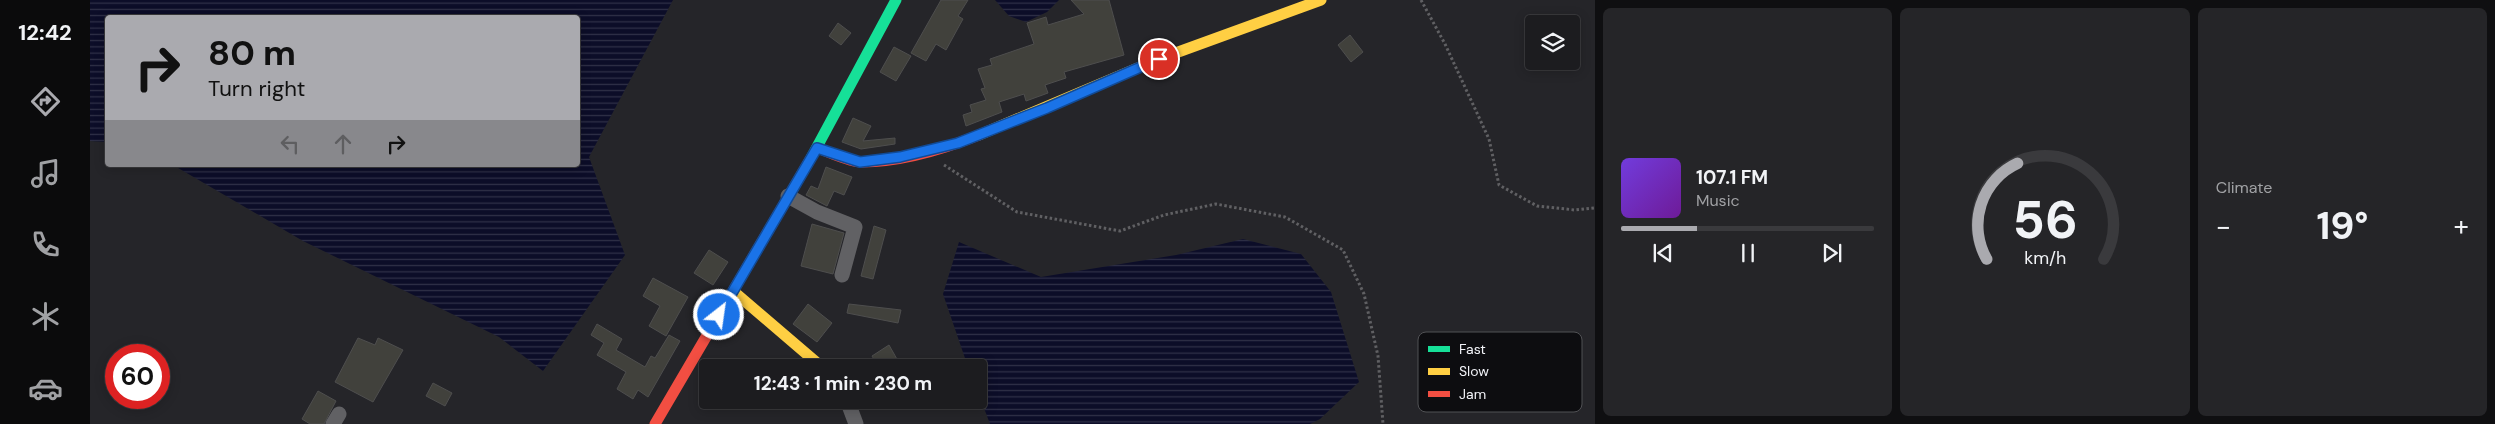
<!DOCTYPE html>
<html lang="en">
<head>
<meta charset="utf-8">
<style>
	body { margin:0; font-family:"DM Sans",sans-serif; background:#252528; color:#f1f3f6; height:100vh; display:flex; flex-direction:column; font-size:19px; white-space:nowrap }
	* { box-sizing:border-box; margin:0 }
	p { font-size:16px; color:#a0a1a4 }
	.icon { flex:none; width:28px; height:28px; fill:none; stroke:currentColor; stroke-width:2; stroke-linecap:round; stroke-linejoin:round }
	.map { position:relative; flex:1; overflow:hidden }
	.side { display:flex; flex-direction:column; gap:8px; padding:8px; background:#0f0f11; width:900px }
	.side>* { flex:none }
	.banner { position:absolute; left:15px; top:15px; width:475px; height:152px; border-radius:5px; box-shadow:0 2px 12px #0003,0 0 0 1px #3a3a3d; background:#aaaaaf; color:#111; overflow:hidden }
	.tools { position:absolute; left:1435px; top:15px; display:grid; gap:10px }
	.tools a { display:grid; place-items:center; width:55px; height:55px; border-radius:5px; background:#1c1c1f; box-shadow:0 2px 12px #0003,0 0 0 1px #3a3a3d; font-size:25px }
	.speed { position:absolute; left:15px; top:344px; display:flex; gap:10px; font-size:25px; font-weight:700; text-align:center }
	.speed>* { display:grid; place-content:center; width:65px; height:65px; border-radius:50%; background:#1c1c1f; box-shadow:0 2px 12px #0003,0 0 0 1px #3a3a3d; line-height:1 }
	.speed .limit { border:8px solid #d22; background:#fff; color:#111 }
	.pin { position:absolute; display:grid; place-items:center; width:42px; height:42px; color:#fff; margin:-21px; border:2px solid #fff; border-radius:50%; box-shadow:0 1px 5px #0007 }
	.me { position:absolute; width:55px; margin:-28px; rotate:30deg; stroke-linejoin:round; filter:drop-shadow(0 0 4px #0008) }
	.turn { display:flex; align-items:center; gap:18px; height:105px; padding:0 20px; font-size:22px }
	.turn .icon { width:65px; height:65px; stroke-width:2.5 }
	.turn b { display:block; font-size:35px; line-height:42px }
	.lanes { display:flex; align-items:center; height:48px; padding:0 20px; background:#0003; justify-content:center; gap:25px; direction:ltr }
	.lanes .off { opacity:.35 }
	.big { font-size:38px; font-weight:700; line-height:1.1 }
	.side .widget { flex:1; display:flex; flex-direction:column; justify-content:center; gap:8px; min-width:0; padding:0 18px; border-radius:8px; background:#252528 }
	.side .dial { align-items:center; gap:0 }
	.dial svg { height:130px; overflow:visible; fill:none; stroke:#3a3a3d; stroke-width:7; stroke-linecap:round; text-anchor:middle }
	.dial text { fill:#f1f3f6; stroke:none }
	.song { display:flex; align-items:center; gap:15px }
	.cover { width:60px; height:60px; border-radius:8px; background:linear-gradient(135deg,hsl(260 70% 55%),hsl(280 70% 35%)) }
	.played { height:5px; border-radius:2px; background:linear-gradient(90deg,#aaaaaf 30%,#3a3a3d 30%) }
	.keys { display:flex; justify-content:space-around; direction:ltr }
	.heat { display:flex; justify-content:space-between; align-items:center; font-size:28px; direction:ltr }
	.side .tiles { flex:1; display:grid; gap:8px; grid-template-columns:repeat(3,1fr) }
	.trip { position:absolute; left:609px; top:359px; width:288px; height:50px; border-radius:5px; background:#1c1c1f; box-shadow:0 2px 12px #0003,0 0 0 1px #3a3a3d; font-weight:700; line-height:50px; text-align:center }
	main { display:flex; flex:1; min-height:0 }
	.dock { display:flex; flex-direction:column; width:90px; justify-content:space-around; align-items:center; background:#0b0b0c; color:#a0a1a4 }
	.dock .icon { width:35px; height:35px }
	.dock .active { color:#aaaaaf }
	.dock b { font-size:22px; color:#f1f3f6 }
	.map>svg:first-child { display:block }
	.water { fill:url(#water-rules) }
	.building { fill:#41413c; stroke:#4e4e4e }
	.lines { fill:none; stroke-linecap:round; stroke-linejoin:round }
	.path { stroke:#606063; stroke-width:3; stroke-dasharray:2.5 2.5; stroke-linecap:butt }
	.street { stroke:#616164; stroke-width:15 }
	.fast { stroke:#16e098; stroke-width:11 }
	.slow { stroke:#ffcf43; stroke-width:11 }
	.jam { stroke:#f24e42; stroke-width:11 }
	.route-casing { stroke:#114b97; stroke-width:12 }
	.route { stroke:#1a73e8; stroke-width:9 }
	.key { fill:#0d0d10; stroke:#515255; stroke-width:1 }
	.key-label { font-size:14px; fill:#f1f2f7 }
</style>
</head>
<body>
<main>
<nav class="dock">
<b>12:42</b>
<svg class="icon active" aria-label="directions" viewBox="0 0 24 24"><path d="M12 3l9 9-9 9-9-9zM9 14v-3h6M13 9l2 2-2 2"/></svg>
<svg class="icon" aria-label="music" viewBox="0 0 24 24"><path d="M9 18V5l10-2v13"/><circle cx="6" cy="18" r="3"/><circle cx="16" cy="16" r="3"/></svg>
<svg class="icon" aria-label="phone" viewBox="0 0 24 24"><path d="M5 4h4l2 5-3 2q2 4 5 5l2-3 5 2v4C11 20 4 13 5 4z"/></svg>
<svg class="icon" aria-label="climate" viewBox="0 0 24 24"><path d="M12 3v18M4 7l16 10M4 17L20 7"/></svg>
<svg class="icon" aria-label="car" viewBox="0 0 24 24"><path d="M5 17H2v-5l4-1 3-4h7l3 4 3 1v5h-3M9 17h6M6 11h13"/><circle cx="7" cy="17" r="2"/><circle cx="17" cy="17" r="2"/></svg>
</nav>
<div class="map">
<svg width="1505" height="424" viewBox="0 0 1505 424">
	<defs>
		<pattern id="water-rules" width="6" height="5" patternUnits="userSpaceOnUse" patternTransform="scale(1.25)"><rect width="6" height="5" fill="#0c0d28"/><path d="M0 2.5h6" fill="none" stroke="#303148"/></pattern>
	</defs>
	<rect width="100%" height="100%" fill="#252529"/>
	<!-- water -->
	<path class="water" d="M 0,0 L 583,0 L 499,157 L 535,255 L 453,371 L 409,337 L 213,241 L 83,165 L 488,165 L 488,18 L 18,18 L 17,142 L 0,141 Z
		M 905,0 L 969,0 L 957,12 L 936,22 L 919,16 Z
		M 1153,239 L 1211,254 L 1241,292 L 1269,382 L 1230,419 L 1220,424 L 900,424 L 888,392 L 888,368 L 878,367 L 853,294 L 869,242 L 951,277 L 1086,255 Z"/>
	<!-- building -->
	<path class="building" d="M 851,0 L 878,0 L 868,16 L 873,19 L 856,50 L 846,44 L 836,61 L 821,53 Z
		M 981,0 L 1019,0 L 1034,55 L 974,72 L 976,78 L 955,85 L 958,93 L 936,101 L 934,94 L 909,102 L 912,112 L 876,126 L 873,115 L 882,112 L 880,105 L 896,100 L 891,89 L 895,88 L 888,69 L 902,65 L 900,59 L 944,44 L 937,23 L 956,17 L 958,25 L 994,14 Z
		M 748,23 L 761,33 L 751,45 L 739,36 Z
		M 1260,35 L 1273,52 L 1261,62 L 1248,45 Z
		M 804,47 L 821,56 L 806,81 L 790,72 Z
		M 763,118 L 781,126 L 773,141 L 805,138 L 805,144 L 771,149 L 752,142 Z
		M 736,167 L 762,177 L 754,195 L 744,191 L 737,206 L 716,195 L 721,186 L 728,189 Z
		M 722,224 L 754,233 L 743,274 L 711,266 Z
		M 784,226 L 796,230 L 783,279 L 771,276 Z
		M 619,250 L 638,262 L 623,285 L 604,273 Z
		M 563,278 L 598,297 L 576,336 L 559,326 L 570,306 L 553,296 Z
		M 718,304 L 742,323 L 727,342 L 703,324 Z
		M 759,304 L 811,310 L 808,323 L 757,313 Z
		M 507,324 L 532,339 L 526,350 L 555,367 L 561,356 L 565,358 L 579,335 L 590,341 L 558,397 L 548,390 L 543,399 L 527,389 L 536,372 L 507,355 L 514,343 L 501,335 Z
		M 268,338 L 285,345 L 288,338 L 313,350 L 283,402 L 245,382 Z
		M 799,345 L 812,368 L 789,368 L 782,356 Z
		M 343,383 L 362,393 L 355,406 L 336,396 Z
		M 228,391 L 246,401 L 234,424 L 220,424 L 212,419 Z"/>
	<g class="lines">
		<!-- path -->
		<path class="path" d="M 1331,0 L 1355,44 L 1399,139 L 1409,185 L 1447,206 L 1485,210 L 1505,208
			M 854,165 L 927,212 L 1030,231 L 1074,215 L 1126,204 L 1195,217 L 1253,250 L 1274,294 L 1288,356 L 1293,424"/>
		<!-- street -->
		<path class="street" d="M 698,196 L 727,212 L 765,227 L 752,275
			M 757,400 L 766,424
			M 243,424 L 249,414"/>
		<!-- fast -->
		<path class="fast" d="M 721,158 L 806,0"/>
		<!-- slow -->
		<path class="slow" d="M 889,135 L 1069,59 L 1231,0
			M 643,291 L 733,368"/>
		<!-- jam -->
		<path class="jam" d="M 727,148 C 740,152 758,162 772,162 C 810,162 854,149 889,135
			M 565,424 L 721,158"/>
	</g>
	<g class="lines">
		<defs>
			<path id="route" d="M 629,315 L 727,148 L 770,162 L 810,157 L 868,143 L 957,108 L 1069,59"/>
		</defs>
		<!-- route casing -->
		<use href="#route" class="route-casing"/>
		<!-- route -->
		<use href="#route" class="route"/>
	</g>
	<!-- legend -->
	<rect x="1328" y="332" width="164" height="80" rx="8" class="key"/>
	<rect x="1338" y="346" width="22" height="6" fill="#16e098"/>
	<rect x="1338" y="368" width="22" height="7" fill="#ffcf43"/>
	<rect x="1338" y="391" width="22" height="6" fill="#f24e42"/>
	<g class="key-label">
		<text x="1369" y="354">Fast</text>
		<text x="1369" y="376">Slow</text>
		<text x="1369" y="399">Jam</text>
	</g>
</svg>
<div class="tools">
<a><svg class="icon" aria-label="layers" viewBox="0 0 24 24"><path d="M12 4l9 5-9 5-9-5zM3 14l9 5 9-5"/></svg></a>
</div>
<div class="speed"><div class="limit">60</div></div>
<div class="pin" style="left:1069px;top:59px;background:#d93025"><svg class="icon" aria-label="arrive" viewBox="0 0 24 24"><path d="M6 21V4h12l-3 4 3 4H6"/></svg></div>
<svg class="me" style="left:629px;top:315px" viewBox="-20 -20 40 40"><circle r="17" fill="#1a73e8" stroke="#fff" stroke-width="3"/><path d="M0-11L8 9 0 5-8 9z" fill="#fff"/></svg>
<div class="trip">12:43 · 1 min · 230 m</div>
<div class="banner">
<div class="turn"><svg class="icon" aria-label="right" viewBox="0 0 24 24"><path d="M7 20v-9h11M14 6l5 5-5 5"/></svg><div><b>80 m</b>Turn right</div></div>
<div class="lanes"><svg class="icon off" aria-label="left" viewBox="0 0 24 24"><path d="M17 20v-9H6M10 6l-5 5 5 5"/></svg><svg class="icon off" aria-label="ahead" viewBox="0 0 24 24"><path d="M12 20V5M6 11l6-6 6 6"/></svg><svg class="icon" aria-label="right" viewBox="0 0 24 24"><path d="M7 20v-9h11M14 6l5 5-5 5"/></svg></div>
</div>
</div>
<section class="side">
<div class="tiles">
<div class="widget">
<div class="song"><i class="cover"></i><div><b>107.1 FM</b><p>Music</p></div></div>
<div class="played"></div>
<div class="keys"><svg class="icon" aria-label="previous" viewBox="0 0 24 24"><path d="M18 5L8 12l10 7zM5 5v14"/></svg><svg class="icon" aria-label="pause" viewBox="0 0 24 24"><path d="M8 5v14M16 5v14"/></svg><svg class="icon" aria-label="next" viewBox="0 0 24 24"><path d="M6 5l10 7-10 7zM19 5v14"/></svg></div>
</div>
<div class="widget dial"><svg viewBox="0 0 100 80">
<path d="M14 69A42 42 0 1 1 86 69"/>
<path d="M14 69A42 42 0 0 1 33 10" stroke="#aaaaaf"/>
<text x="50" y="56" font-size="32" font-weight="700">56</text>
<text x="50" y="72" font-size="11">km/h</text>
</svg></div>
<div class="widget"><p>Climate</p>
<div class="heat"><a>−</a><b class="big">19°</b><a>+</a></div>
</div>
</div>
</section>
</main>
</body>
</html>
